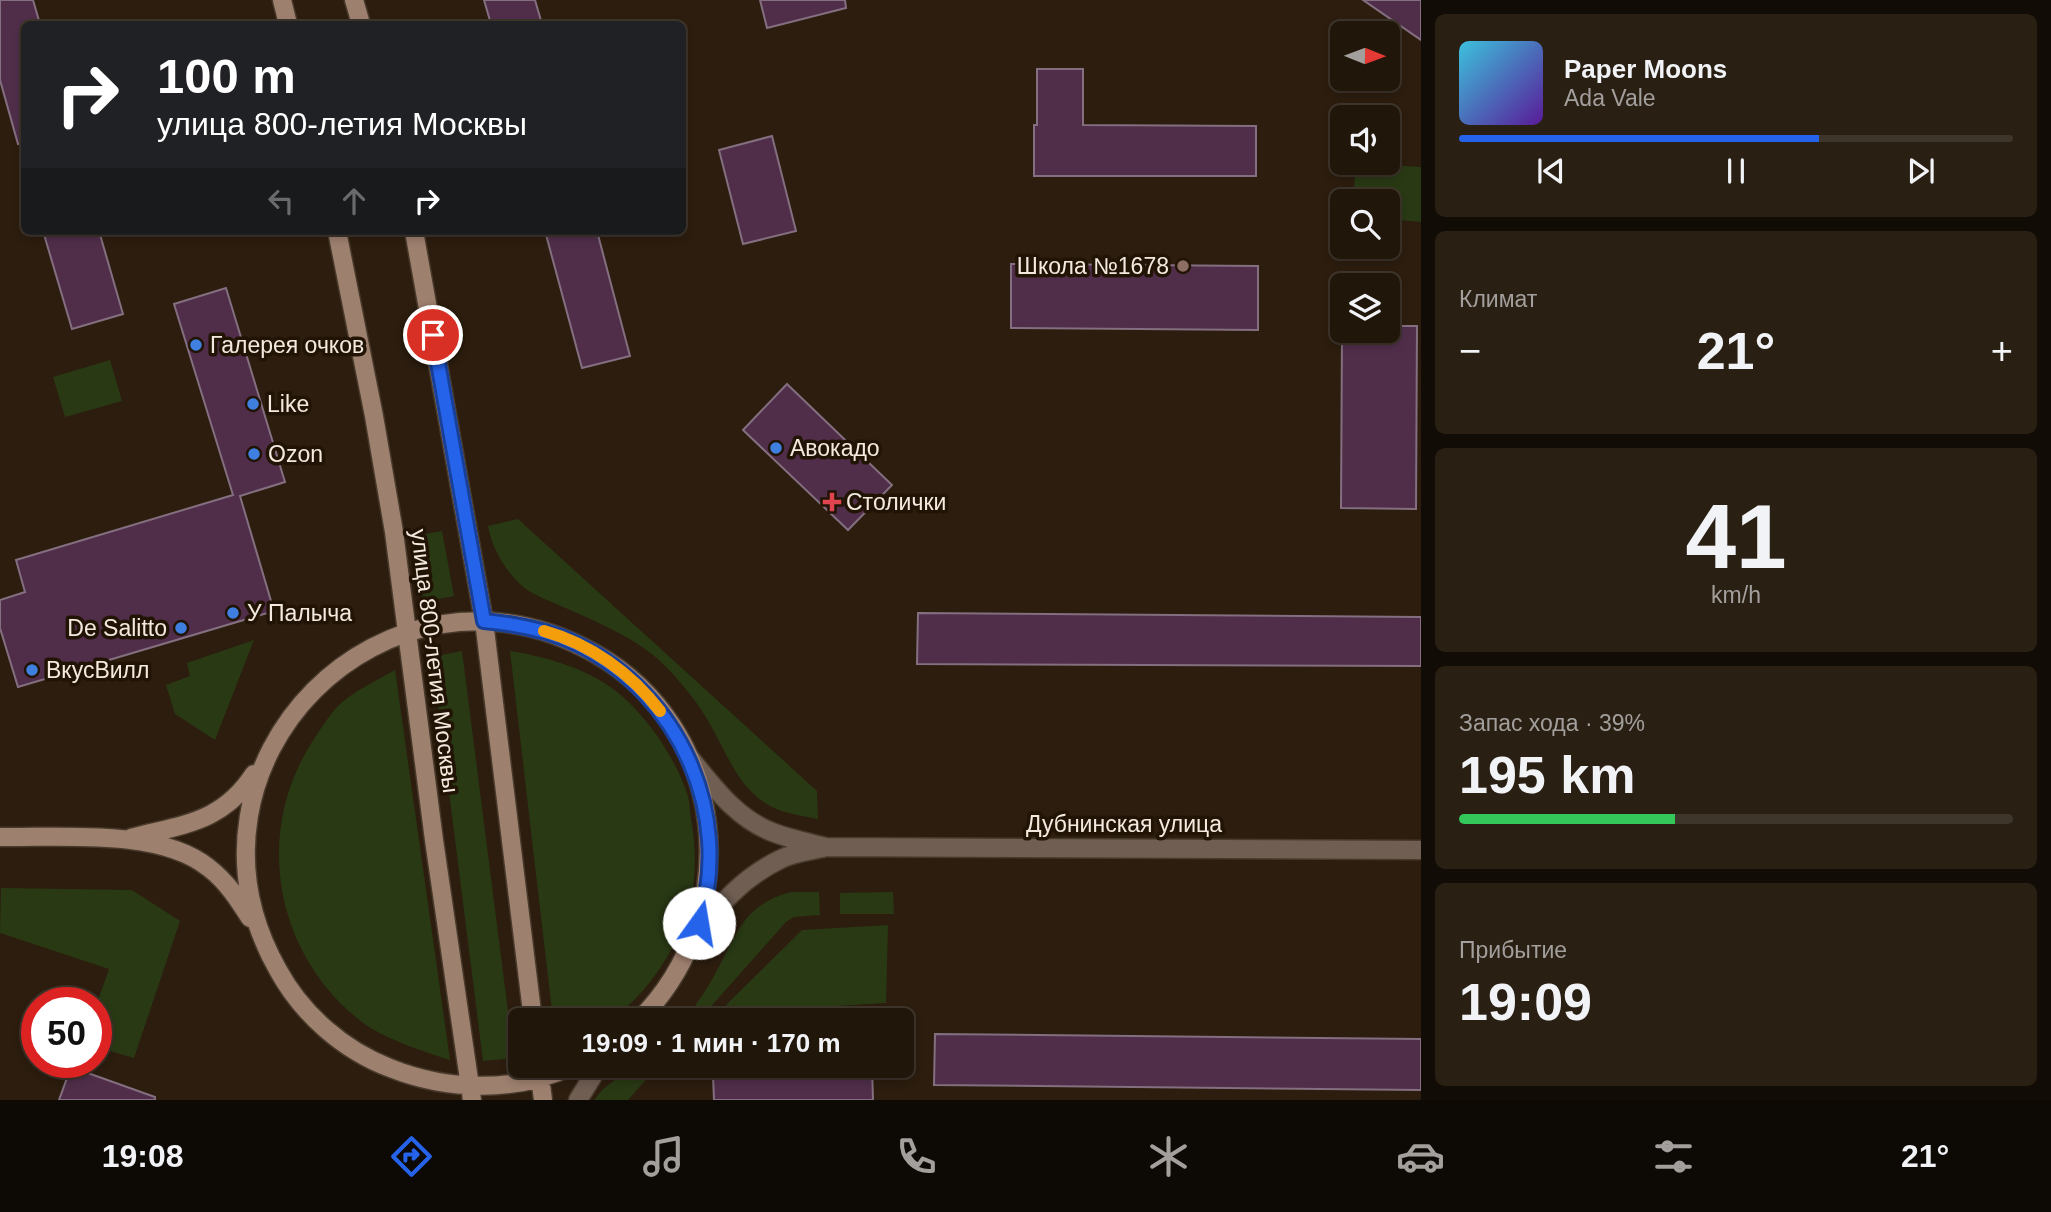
<!DOCTYPE html>
<html lang="ru">
<head>
<meta charset="utf-8">
<style>
	body { margin:0; font-family:Helvetica,sans-serif; background:#291f13; color:#f1f3f6; height:100vh; display:flex; flex-direction:column; font-size:26px; white-space:nowrap }
	* { box-sizing:border-box; margin:0 }
	p { font-size:23px; color:#a29f9c }
	.icon { flex:none; width:38px; height:38px; fill:none; stroke:currentColor; stroke-width:2; stroke-linecap:round; stroke-linejoin:round }
	.map { position:relative; flex:1; overflow:hidden }
	.side { display:flex; flex-direction:column; gap:14px; padding:14px; background:#120c06; width:630px }
	.side>* { flex:none }
	.hud { position:absolute; left:21px; top:21px; width:665px; height:214px; border-radius:10px; box-shadow:0 4px 10px #0003,0 0 0 2px #3e352b; background:#202124; color:#fff; overflow:hidden }
	.needle { width:46px; rotate:91deg }
	.controls { position:absolute; left:1330px; top:21px; display:grid; gap:14px }
	.controls a { display:grid; place-items:center; width:70px; height:70px; border-radius:10px; background:#21160a; box-shadow:0 4px 10px #0003,0 0 0 2px #3e352b; font-size:35px }
	.speed { position:absolute; left:21px; top:987px; display:flex; gap:14px; font-size:35px; font-weight:700; text-align:center }
	.speed>* { display:grid; place-content:center; width:91px; height:91px; border-radius:50%; background:#21160a; box-shadow:0 4px 10px #0003,0 0 0 2px #3e352b; line-height:1 }
	.speed .limit { border:10px solid #d22; background:#fff; color:#111 }
	.pin { position:absolute; display:grid; place-items:center; width:60px; height:60px; color:#fff; margin:-30px; border:4px solid #fff; border-radius:50%; box-shadow:0 2px 7px #0007 }
	.me { position:absolute; width:77px; margin:-38px; rotate:13deg; stroke-linejoin:round; filter:drop-shadow(0 0 5px #0008) }
	.turn { display:flex; align-items:center; gap:24px; height:147px; padding:0 21px; font-size:32px }
	.turn .icon { width:91px; height:91px; stroke-width:2.5 }
	.turn b { display:block; font-size:49px; line-height:60px }
	.lanes { display:flex; align-items:center; height:66px; padding:0 21px; background:#0003; justify-content:center; gap:35px; direction:ltr }
	.lanes .off { opacity:.35 }
	.big { font-size:52px; font-weight:700; line-height:1.1 }
	.side .widget { flex:1; display:flex; flex-direction:column; justify-content:center; gap:10px; min-width:0; padding:0 24px; border-radius:10px; background:#291f13 }
	.side .dial { align-items:center; gap:0 }
	.dial b { font-size:91px; line-height:1 }
	.song { display:flex; align-items:center; gap:21px }
	.cover { width:84px; height:84px; border-radius:10px; background:linear-gradient(135deg,hsl(190 70% 55%),hsl(270 70% 35%)) }
	.played { height:7px; border-radius:4px; background:linear-gradient(90deg,#2563eb 65%,#3e352b 65%) }
	.keys { display:flex; justify-content:space-around; direction:ltr }
	.heat { display:flex; justify-content:space-between; align-items:center; font-size:38px; direction:ltr }
	.charge { height:10px; border-radius:5px; background:linear-gradient(90deg,#34c759 39%,#3e352b 0) }
	.trip { position:absolute; left:508px; top:1008px; width:406px; height:70px; border-radius:10px; background:#21160a; box-shadow:0 4px 10px #0003,0 0 0 2px #3e352b; font-weight:700; line-height:70px; text-align:center }
	.tab-bar { display:flex; height:112px; justify-content:space-around; align-items:center; background:#0d0904; color:#a29f9c }
	.tab-bar .icon { width:49px; height:49px }
	.tab-bar .current { color:#2563eb }
	.tab-bar b { font-size:32px; color:#f1f3f6 }
	main { display:flex; flex:1; min-height:0 }
	.map>svg:first-child { display:block }
	.green { fill:#293914 }
	.building { fill:#502e4a; stroke:#836f7f; stroke-width:2 }
	.lines { fill:none; stroke-linecap:round; stroke-linejoin:round }
	.tertiary-casing { stroke:#483a2b; stroke-width:21 }
	.secondary-casing { stroke:#483a2b; stroke-width:21 }
	.tertiary { stroke:#705e53; stroke-width:18 }
	.secondary { stroke:#9e806f; stroke-width:18 }
	.route-casing { stroke:#184099; stroke-width:18 }
	.route { stroke:#2563eb; stroke-width:12 }
	.slow { stroke:#f59e0b; stroke-width:12 }
	.education-dot { fill:#8d6e63; stroke:#221405; stroke-width:2.5 }
	.shop-dot { fill:#3f7fe0; stroke:#221405; stroke-width:2.5 }
	.health-dot { fill:#e0444e; stroke:#221405; stroke-width:2.5 }
	.labels { text-anchor:middle; stroke-width:7; stroke-linejoin:round; paint-order:stroke }
	.poi-label { font-size:23px; fill:#f4e9df; stroke:#221405; text-anchor:start }
	.street-label { font-size:23px; fill:#f4e9df; stroke:#221405 }
</style>
</head>
<body>
<main>
<div class="map">
<svg width="1421" height="1100" viewBox="0 0 1421 1100">
	<rect width="100%" height="100%" fill="#2c1d0e"/>
	<!-- green -->
	<path class="green" d="M 1356,163 L 1421,167 L 1421,222 L 1388,219 L 1388,201 L 1353,201 Z
		M 110,360 L 122,401 L 65,417 L 53,377 Z
		M 518,519 L 817,791 L 818,819 C 803,816 786,814 772,807 C 737,789 726,750 707,719 C 696,700 676,676 660,661 C 635,638 599,623 568,609 C 553,602 533,596 521,585 C 504,569 492,548 488,526 Z
		M 442,531 L 454,596 L 423,602 L 410,537 Z
		M 254,640 L 215,740 L 175,714 L 166,685 L 190,676 L 187,663 Z
		M 462,651 L 514,1058 L 483,1061 L 432,657 Z
		M 510,651 C 549,657 592,670 622,696 C 650,721 675,758 687,793 C 690,802 690,814 692,824 C 695,845 696,867 693,888 C 687,935 650,993 611,1020 L 553,1020 Z
		M 395,670 L 450,1060 C 425,1052 382,1038 362,1022 C 275,955 253,834 312,742 C 320,730 328,717 337,707 C 353,691 376,681 395,670 Z
		M 1,888 L 132,890 L 180,921 L 134,1058 L 96,1047 L 96,1006 L 109,969 L 0,933 Z
		M 791,892 L 819,892 L 820,915 L 794,917 L 786,922 L 699,1020 L 684,1020 C 696,1005 706,991 715,974 C 737,935 742,905 791,892 Z
		M 893,892 L 894,914 L 840,914 L 840,893 Z
		M 888,925 L 886,1003 L 724,1013 L 727,1004 L 802,930 Z
		M 633,1066 L 658,1066 L 628,1100 L 594,1100 L 603,1089 Z"/>
	<!-- building -->
	<path class="building" d="M 0,0 L 33,0 L 40,24 L 24,24 L 24,143 L 18,144 L 0,80 Z
		M 484,0 L 535,0 L 542,24 L 491,24 Z
		M 760,0 L 845,0 L 846,8 L 767,28 Z
		M 1363,0 L 1421,0 L 1421,40 Z
		M 1037,69 L 1083,69 L 1083,125 L 1256,126 L 1256,176 L 1034,176 L 1034,125 L 1037,125 Z
		M 772,136 L 796,231 L 743,244 L 719,150 Z
		M 43,231 L 99,231 L 123,314 L 72,329 Z
		M 545,231 L 597,231 L 630,356 L 582,368 Z
		M 1011,264 L 1258,266 L 1258,330 L 1011,328 Z
		M 226,288 L 285,482 L 240,496 L 274,611 L 18,687 L 0,628 L 0,600 L 25,592 L 16,560 L 233,495 L 174,304 Z
		M 1388,326 L 1417,326 L 1416,509 L 1341,508 L 1342,331 L 1388,331 Z
		M 787,384 L 892,485 L 848,530 L 743,430 Z
		M 918,613 L 1421,617 L 1421,666 L 917,664 Z
		M 935,1034 L 1421,1039 L 1421,1090 L 934,1085 Z
		M 739,1066 L 872,1066 L 873,1100 L 714,1100 L 713,1075 L 739,1074 Z
		M 71,1067 L 155,1097 L 155,1100 L 59,1100 Z"/>
	<g class="lines">
		<defs>
			<path id="tertiary" d="M 690,758 C 714,787 736,818 772,832 C 789,839 808,842 826,847 L 1421,850
				M 693,939 C 718,906 743,877 781,859 C 793,853 809,851 823,848
				M 578,1100 L 599,1066"/>
			<path id="secondary" d="M 282,0 L 288,24
				M 354,0 L 361,24
				M 337,231 L 374,416 L 394,532 L 434,840 L 472,1100
				M 414,231 L 484,621 L 533,1020
				M 0,837 C 61,838 160,828 209,868 C 227,882 238,899 250,918
				M 131,838 C 183,824 222,823 254,774
				M 572,1066 C 515,1093 448,1091 390,1068 C 343,1050 302,1014 278,970 C 161,763 386,537 594,653 C 729,728 746,913 639,1020
				M 539,1069 L 543,1100"/>
		</defs>
		<!-- tertiary casing -->
		<use href="#tertiary" class="tertiary-casing"/>
		<!-- secondary casing -->
		<use href="#secondary" class="secondary-casing"/>
		<!-- tertiary -->
		<use href="#tertiary" class="tertiary"/>
		<!-- secondary -->
		<use href="#secondary" class="secondary"/>
	</g>
	<g class="lines">
		<defs>
			<path id="route" d="M 433,335 L 484,621 C 516,624 548,630 577,644 C 679,693 734,815 699,923"/>
		</defs>
		<!-- route casing -->
		<use href="#route" class="route-casing"/>
		<!-- route -->
		<use href="#route" class="route"/>
		<!-- slow -->
		<path class="slow" d="M 544,631 C 590,644 631,673 660,711"/>
	</g>
	<!-- markers -->
	<circle class="education-dot" cx="1183" cy="266" r="7"/>
	<g class="shop-dot">
		<circle cx="196" cy="345" r="7"/>
		<circle cx="253" cy="404" r="7"/>
		<circle cx="776" cy="448" r="7"/>
		<circle cx="254" cy="454" r="7"/>
		<circle cx="233" cy="613" r="7"/>
		<circle cx="181" cy="628" r="7"/>
		<circle cx="32" cy="670" r="7"/>
	</g>
	<path class="health-dot" d="M828.5 491.5h7v7h7v7h-7v7h-7v-7h-7v-7h7z"/>
	<g class="labels">
		<!-- poi labels -->
		<g class="poi-label">
			<text x="1169" y="274" text-anchor="end">Школа №1678</text>
			<text x="210" y="353">Галерея очков</text>
			<text x="267" y="412">Like</text>
			<text x="790" y="456">Авокадо</text>
			<text x="268" y="462">Ozon</text>
			<text x="846" y="510">Столички</text>
			<text x="247" y="621">У Палыча</text>
			<text x="167" y="636" text-anchor="end">De Salitto</text>
			<text x="46" y="678">ВкусВилл</text>
		</g>
		<!-- street labels -->
		<g class="street-label">
			<text transform="translate(435 661) rotate(83)" y="8">улица 800-летия Москвы</text>
			<text x="1124" y="832">Дубнинская улица</text>
		</g>
	</g>
</svg>
<div class="controls">
<a><svg class="needle" viewBox="-14 -14 28 28"><path d="M0-13l5 13h-10z" fill="#e53935"/><path d="M0 13l5-13h-10z" fill="#a29f9c"/></svg></a>
<a><svg class="icon" aria-label="sound" viewBox="0 0 24 24"><path d="M4 9h4l5-4v14l-5-4H4zM17 9q2 3 0 6"/></svg></a>
<a><svg class="icon" aria-label="search" viewBox="0 0 24 24"><circle cx="10" cy="10" r="6"/><path d="M15 15l6 6"/></svg></a>
<a><svg class="icon" aria-label="layers" viewBox="0 0 24 24"><path d="M12 4l9 5-9 5-9-5zM3 14l9 5 9-5"/></svg></a>
</div>
<div class="speed"><div class="limit">50</div></div>
<div class="pin" style="left:433px;top:335px;background:#d93025"><svg class="icon" aria-label="arrive" viewBox="0 0 24 24"><path d="M6 21V4h12l-3 4 3 4H6"/></svg></div>
<svg class="me" style="left:699px;top:923px" viewBox="-20 -20 40 40"><circle r="19" fill="#fff"/><path d="M0-13L10 11 0 6-10 11z" fill="#2563eb"/></svg>
<div class="trip">19:09 · 1 мин · 170 m</div>
<div class="hud">
<div class="turn"><svg class="icon" aria-label="right" viewBox="0 0 24 24"><path d="M7 20v-9h11M14 6l5 5-5 5"/></svg><div><b>100 m</b>улица 800-летия Москвы</div></div>
<div class="lanes"><svg class="icon off" aria-label="left" viewBox="0 0 24 24"><path d="M17 20v-9H6M10 6l-5 5 5 5"/></svg><svg class="icon off" aria-label="ahead" viewBox="0 0 24 24"><path d="M12 20V5M6 11l6-6 6 6"/></svg><svg class="icon" aria-label="right" viewBox="0 0 24 24"><path d="M7 20v-9h11M14 6l5 5-5 5"/></svg></div>
</div>
</div>
<section class="side">
<div class="widget">
<div class="song"><i class="cover"></i><div><b>Paper Moons</b><p>Ada Vale</p></div></div>
<div class="played"></div>
<div class="keys"><svg class="icon" aria-label="previous" viewBox="0 0 24 24"><path d="M18 5L8 12l10 7zM5 5v14"/></svg><svg class="icon" aria-label="pause" viewBox="0 0 24 24"><path d="M8 5v14M16 5v14"/></svg><svg class="icon" aria-label="next" viewBox="0 0 24 24"><path d="M6 5l10 7-10 7zM19 5v14"/></svg></div>
</div>
<div class="widget"><p>Климат</p>
<div class="heat"><a>−</a><b class="big">21°</b><a>+</a></div>
</div>
<div class="widget dial"><b>41</b><p>km/h</p></div>
<div class="widget"><p>Запас хода · 39%</p><b class="big">195 km</b><div class="charge"></div></div>
<div class="widget"><p>Прибытие</p><b class="big">19:09</b></div>
</section>
</main>
<nav class="tab-bar">
<b>19:08</b>
<svg class="icon current" aria-label="directions" viewBox="0 0 24 24"><path d="M12 3l9 9-9 9-9-9zM9 14v-3h6M13 9l2 2-2 2"/></svg>
<svg class="icon" aria-label="music" viewBox="0 0 24 24"><path d="M9 18V5l10-2v13"/><circle cx="6" cy="18" r="3"/><circle cx="16" cy="16" r="3"/></svg>
<svg class="icon" aria-label="phone" viewBox="0 0 24 24"><path d="M5 4h4l2 5-3 2q2 4 5 5l2-3 5 2v4C11 20 4 13 5 4z"/></svg>
<svg class="icon" aria-label="climate" viewBox="0 0 24 24"><path d="M12 3v18M4 7l16 10M4 17L20 7"/></svg>
<svg class="icon" aria-label="car" viewBox="0 0 24 24"><path d="M5 17H2v-5l4-1 3-4h7l3 4 3 1v5h-3M9 17h6M6 11h13"/><circle cx="7" cy="17" r="2"/><circle cx="17" cy="17" r="2"/></svg>
<svg class="icon" aria-label="filters" viewBox="0 0 24 24"><path d="M4 7h16M4 17h16"/><circle cx="9" cy="7" r="2"/><circle cx="15" cy="17" r="2"/></svg>
<b>21°</b>
</nav>
</body>
</html>
